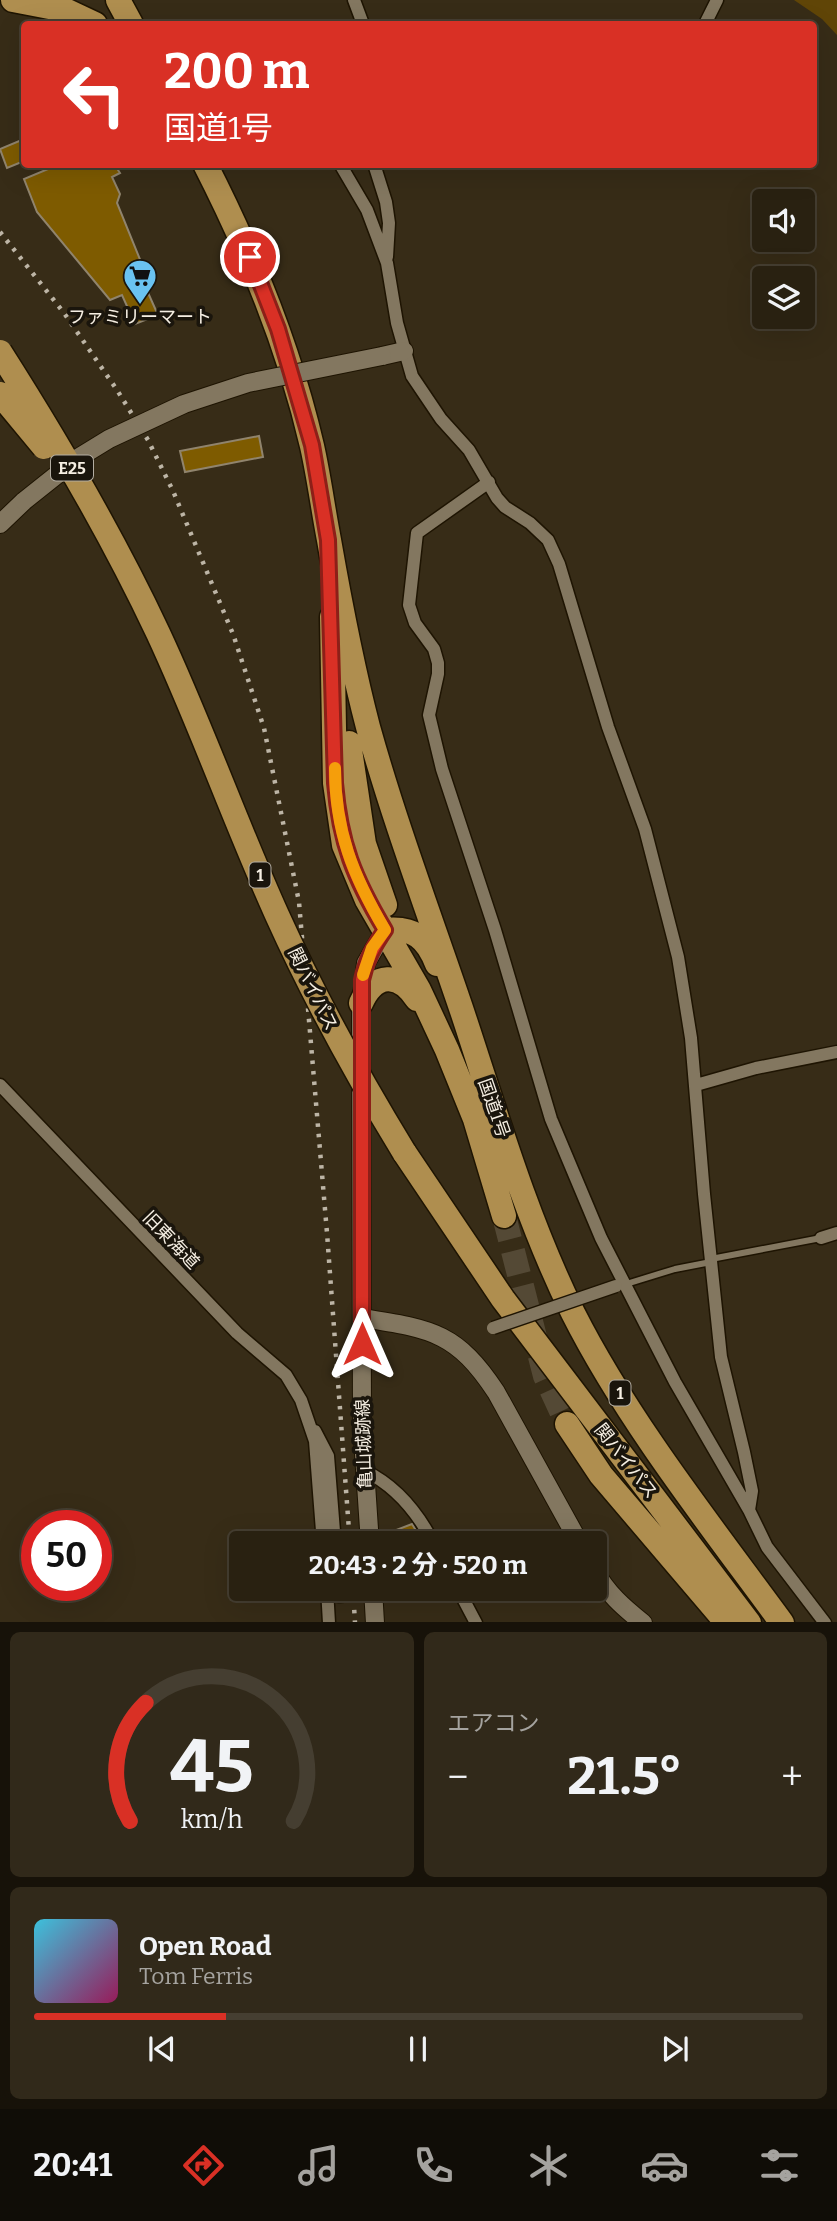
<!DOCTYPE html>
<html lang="ja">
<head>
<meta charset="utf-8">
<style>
	body { margin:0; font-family:Bitter,"Noto Sans JP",serif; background:#31291a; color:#f1f3f6; height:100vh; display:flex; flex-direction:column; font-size:26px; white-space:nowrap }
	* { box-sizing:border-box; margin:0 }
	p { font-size:23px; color:#a5a39f }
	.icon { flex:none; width:38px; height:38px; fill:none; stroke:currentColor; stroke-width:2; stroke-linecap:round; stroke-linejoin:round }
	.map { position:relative; height:1622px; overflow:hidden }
	.panel { display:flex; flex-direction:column; gap:10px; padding:10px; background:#171209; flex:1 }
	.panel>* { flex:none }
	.hud { position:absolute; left:21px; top:21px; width:796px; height:147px; border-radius:7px; box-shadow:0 7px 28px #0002,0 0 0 2px #453e31; background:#d93025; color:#fff; overflow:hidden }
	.fabs { position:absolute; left:752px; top:189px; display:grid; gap:14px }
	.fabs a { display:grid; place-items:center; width:63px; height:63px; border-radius:7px; background:#292111; box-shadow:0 7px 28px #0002,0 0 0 2px #453e31; font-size:35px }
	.speed { position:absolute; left:21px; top:1510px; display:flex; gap:14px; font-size:35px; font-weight:700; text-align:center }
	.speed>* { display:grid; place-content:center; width:91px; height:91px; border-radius:50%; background:#292111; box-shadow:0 7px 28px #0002,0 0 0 2px #453e31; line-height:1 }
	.speed .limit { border:10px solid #d22; background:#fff; color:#111 }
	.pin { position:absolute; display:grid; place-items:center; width:60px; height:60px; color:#fff; margin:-30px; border:4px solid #fff; border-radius:50%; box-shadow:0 2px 7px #0007 }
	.me { position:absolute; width:77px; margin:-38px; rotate:0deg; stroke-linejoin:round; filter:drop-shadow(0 0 5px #0008) }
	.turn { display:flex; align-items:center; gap:24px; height:147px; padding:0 28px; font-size:32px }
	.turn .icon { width:91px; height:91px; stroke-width:2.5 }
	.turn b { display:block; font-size:49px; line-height:60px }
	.big { font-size:52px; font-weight:700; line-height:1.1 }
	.panel .card { flex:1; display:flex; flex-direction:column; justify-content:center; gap:10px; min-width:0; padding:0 24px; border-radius:10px; background:#31291a }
	.panel .dial { align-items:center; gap:0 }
	.dial svg { height:182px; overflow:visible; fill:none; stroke:#453e31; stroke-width:7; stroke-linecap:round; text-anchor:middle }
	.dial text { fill:#f1f3f6; stroke:none }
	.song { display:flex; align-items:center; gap:21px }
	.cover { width:84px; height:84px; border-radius:10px; background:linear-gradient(135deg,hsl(190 70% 55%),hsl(330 70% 35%)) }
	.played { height:7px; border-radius:4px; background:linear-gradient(90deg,#d93025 25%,#453e31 25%) }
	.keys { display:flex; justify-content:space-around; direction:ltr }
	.heat { display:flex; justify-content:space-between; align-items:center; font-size:38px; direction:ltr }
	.panel .tiles { flex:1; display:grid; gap:10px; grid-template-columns:1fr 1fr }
	.card:last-child { grid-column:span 2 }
	.trip { position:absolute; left:229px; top:1531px; width:378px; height:70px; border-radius:7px; background:#292111; box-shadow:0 7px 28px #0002,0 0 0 2px #453e31; font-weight:700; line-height:70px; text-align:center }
	.tabs { display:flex; height:112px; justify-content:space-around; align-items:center; background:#100d07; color:#a5a39f }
	.tabs .icon { width:49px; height:49px }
	.tabs .current { color:#d93025 }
	.tabs b { font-size:32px; color:#f1f3f6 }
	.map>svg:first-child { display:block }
	.green { fill:#604507 }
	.building { fill:#7e5b00; stroke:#90846d; stroke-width:2 }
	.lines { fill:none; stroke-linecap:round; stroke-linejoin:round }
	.highway-tunnel { stroke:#544935; stroke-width:24; stroke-dasharray:24 12; stroke-linecap:butt }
	.lane-casing { stroke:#1e1402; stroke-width:9 }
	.street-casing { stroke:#1e1402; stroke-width:15 }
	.secondary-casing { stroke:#1e1402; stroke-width:20 }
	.highway-casing { stroke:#1e1402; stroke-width:27 }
	.lane { stroke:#837760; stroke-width:6 }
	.street { stroke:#837760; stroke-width:12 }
	.secondary { stroke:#837760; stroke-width:18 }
	.highway { stroke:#af8e4f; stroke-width:24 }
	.rail { stroke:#bdb5a6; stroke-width:4.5; stroke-dasharray:3.5 7; stroke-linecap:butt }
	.street-bridge-casing { stroke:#1e1402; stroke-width:15; stroke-linecap:butt }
	.secondary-bridge-casing { stroke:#1e1402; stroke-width:20; stroke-linecap:butt }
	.highway-bridge-casing { stroke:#1e1402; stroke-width:27; stroke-linecap:butt }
	.street-bridge { stroke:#837760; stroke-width:12 }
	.secondary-bridge { stroke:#837760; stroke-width:18 }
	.highway-bridge { stroke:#af8e4f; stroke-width:24 }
	.route-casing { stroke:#8d1f18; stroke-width:18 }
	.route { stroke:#d93025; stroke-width:12 }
	.slow { stroke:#f59e0b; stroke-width:12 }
	.labels { text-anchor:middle; stroke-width:7; stroke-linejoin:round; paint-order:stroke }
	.shield { fill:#1a150c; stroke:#b3ada2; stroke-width:2 }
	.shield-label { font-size:16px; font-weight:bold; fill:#f5eee2 }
	.poi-label { font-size:18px; fill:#f5eee2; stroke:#1a150c }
	.street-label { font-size:18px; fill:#f5eee2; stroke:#1a150c }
</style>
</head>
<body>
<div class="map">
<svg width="837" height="1623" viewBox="0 0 837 1623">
	<rect width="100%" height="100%" fill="#372c17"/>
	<!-- green -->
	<path class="green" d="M 794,0 L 837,0 L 837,35 L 822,19 Z"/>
	<!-- building -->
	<path class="building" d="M 24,139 L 24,161 L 7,168 L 0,149 Z
		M 60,164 L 113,164 L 116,167 L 120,173 L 112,177 L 120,194 L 117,203 L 150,284 L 145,286 L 158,315 L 135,324 L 122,295 L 110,300 L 37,212 L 24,179 Z
		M 259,436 L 263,457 L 185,472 L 180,451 Z
		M 412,1524 L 420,1537 L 424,1544 L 401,1544 L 396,1530 Z"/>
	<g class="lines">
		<!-- highway-tunnel -->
		<path class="highway-tunnel" d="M 504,1216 L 545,1376 L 567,1424"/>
		<defs>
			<path id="lane" d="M 711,1259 L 821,1238
				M 623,1285 L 675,1269 L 711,1262"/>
			<path id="street" d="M 354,0 L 363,24
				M 705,24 L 717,0
				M 340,164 L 367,210 L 387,263 L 397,323 L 412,376 L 441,419 L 469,450 L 497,498 L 505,507 L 530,523 L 548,540 L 559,564 L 608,727 L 645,829 L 678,957 L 691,1038 L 704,1194 L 721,1357 L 744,1452 L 752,1491 L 749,1510
				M 374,164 L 386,202 L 389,223 L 387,257
				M 489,482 L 417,533 L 409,605 L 415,623 L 434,649 L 438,663 L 438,674 L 429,715 L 442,769 L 495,930 L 551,1119 L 601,1238 L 675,1382 L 749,1510 L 767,1547 L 825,1623
				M 0,1085 L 237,1333 L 286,1375 L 301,1400 L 315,1441 L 323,1544
				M 696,1085 L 756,1068 L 837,1052
				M 821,1238 L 837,1233
				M 315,1431 L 328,1456 L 335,1544
				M 365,1471 C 396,1486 418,1513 434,1544
				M 327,1589 L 329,1623
				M 458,1589 L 476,1623"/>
			<path id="secondary" d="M 382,356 L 404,351
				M 0,524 L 24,501
				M 362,1318 C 430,1329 456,1331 496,1392 L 580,1544
				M 370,1544 L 362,1424 L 361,1003 L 366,963 L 385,930
				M 595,1571 C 607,1593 623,1607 643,1623
				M 373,1589 L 375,1623"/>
			<path id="highway" d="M 13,0 L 65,10 L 95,24
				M 118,0 L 131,24
				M 205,164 C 251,254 289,347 312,446 C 319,477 323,509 329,540 C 340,603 352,666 368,727 C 395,824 431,919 463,1014 C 496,1114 526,1218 573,1313 C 627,1420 711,1526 782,1623
				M 332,617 L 335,783 L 344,845 L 367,900 L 419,990 L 447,1050 L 475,1119 L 504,1216
				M 349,743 L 364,844 L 385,905
				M 385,930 C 414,927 427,938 437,964
				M 361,1003 C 375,972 399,972 417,999
				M 404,1152 L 503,1299 L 749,1623
				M 567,1424 L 601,1475 L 727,1623"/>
		</defs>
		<!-- lane casing -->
		<use href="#lane" class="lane-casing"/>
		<!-- street casing -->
		<use href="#street" class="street-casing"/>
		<!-- secondary casing -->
		<use href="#secondary" class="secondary-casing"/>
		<!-- highway casing -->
		<use href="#highway" class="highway-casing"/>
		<!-- lane -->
		<use href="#lane" class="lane"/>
		<!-- street -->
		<use href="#street" class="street"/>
		<!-- secondary -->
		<use href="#secondary" class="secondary"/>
		<!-- highway -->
		<use href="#highway" class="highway"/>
		<!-- rail -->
		<path class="rail" d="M 0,232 L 64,313 L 117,390 L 148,440 L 173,491 L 233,634 L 264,728 L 299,902 L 327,1233 L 350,1544
			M 353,1589 L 355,1623"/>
		<defs>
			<path id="street-bridge" d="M 493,1328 L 616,1286
				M 338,1589 L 339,1596 L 410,1589"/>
			<path id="secondary-bridge" d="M 24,501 L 78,458 L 109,439 L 184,404 L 248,383 L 382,356"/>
			<path id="highway-bridge" d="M 0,352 C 58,443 112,535 158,633 C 201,725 235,822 277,915 C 314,997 357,1075 404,1152
				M 0,394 L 44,447"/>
		</defs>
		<!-- street-bridge casing -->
		<use href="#street-bridge" class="street-bridge-casing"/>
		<!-- secondary-bridge casing -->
		<use href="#secondary-bridge" class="secondary-bridge-casing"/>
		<!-- highway-bridge casing -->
		<use href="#highway-bridge" class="highway-bridge-casing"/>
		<!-- street-bridge -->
		<use href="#street-bridge" class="street-bridge"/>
		<!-- secondary-bridge -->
		<use href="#secondary-bridge" class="secondary-bridge"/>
		<!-- highway-bridge -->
		<use href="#highway-bridge" class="highway-bridge"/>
	</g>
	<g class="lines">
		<defs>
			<path id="route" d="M 250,257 L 278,329 L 305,421 L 312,445 L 328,540 L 335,783 C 340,843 354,878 385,930 C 374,946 366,960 362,980 L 362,1344"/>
		</defs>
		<!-- route casing -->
		<use href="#route" class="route-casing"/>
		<!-- route -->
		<use href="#route" class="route"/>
		<!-- slow -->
		<path class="slow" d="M 335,768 C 335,831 353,876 385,930 L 372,948 L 363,975"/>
	</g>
	<!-- icons -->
	<defs>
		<symbol id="supermarket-pin" viewBox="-11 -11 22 30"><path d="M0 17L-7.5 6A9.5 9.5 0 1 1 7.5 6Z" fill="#6ac3f1" stroke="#1a150c"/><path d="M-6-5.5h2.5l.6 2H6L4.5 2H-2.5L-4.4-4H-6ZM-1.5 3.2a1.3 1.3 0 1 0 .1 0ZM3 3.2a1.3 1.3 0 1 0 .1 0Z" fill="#111"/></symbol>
	</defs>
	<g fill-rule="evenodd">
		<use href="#supermarket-pin" x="121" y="257" width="38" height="52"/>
	</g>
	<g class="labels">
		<!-- shield labels -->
		<g class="shield">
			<rect x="51" y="455.5" width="42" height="25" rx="5"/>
			<rect x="249.5" y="862.5" width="21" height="25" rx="5"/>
			<rect x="609.5" y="1380.5" width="21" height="25" rx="5"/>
		</g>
		<g class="shield-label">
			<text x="72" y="474">E25</text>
			<text x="260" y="881">1</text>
			<text x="620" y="1399">1</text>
		</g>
		<!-- poi labels -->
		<g class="poi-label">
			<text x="140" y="323">ファミリーマート</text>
		</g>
		<!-- street labels -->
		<g class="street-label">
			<text transform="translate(313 989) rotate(64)" y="6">関バイパス</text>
			<text transform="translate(494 1108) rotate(71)" y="6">国道1号</text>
			<text transform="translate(171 1240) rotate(46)" y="6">旧東海道</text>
			<text transform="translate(364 1444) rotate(-92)" y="6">亀山城跡線</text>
			<text transform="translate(626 1461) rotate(52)" y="6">関バイパス</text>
		</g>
	</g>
</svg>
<div class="fabs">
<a><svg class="icon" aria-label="sound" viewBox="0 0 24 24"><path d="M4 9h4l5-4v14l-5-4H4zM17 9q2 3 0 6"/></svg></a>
<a><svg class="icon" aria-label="layers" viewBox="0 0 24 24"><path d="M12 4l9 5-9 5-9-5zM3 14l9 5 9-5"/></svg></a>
</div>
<div class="speed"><div class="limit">50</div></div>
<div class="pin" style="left:250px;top:257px;background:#d93025"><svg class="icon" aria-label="arrive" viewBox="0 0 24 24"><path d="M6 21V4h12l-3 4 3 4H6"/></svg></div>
<svg class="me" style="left:362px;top:1344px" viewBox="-20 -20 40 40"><path d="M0-17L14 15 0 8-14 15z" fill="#d93025" stroke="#fff" stroke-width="4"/></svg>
<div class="trip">20:43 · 2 分 · 520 m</div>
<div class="hud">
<div class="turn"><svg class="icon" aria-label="left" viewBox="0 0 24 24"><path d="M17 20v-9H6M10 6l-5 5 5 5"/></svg><div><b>200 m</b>国道1号</div></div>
</div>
</div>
<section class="panel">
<div class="tiles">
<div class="card dial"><svg viewBox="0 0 100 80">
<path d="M14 69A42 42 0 1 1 86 69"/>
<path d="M14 69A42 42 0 0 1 21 17" stroke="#d93025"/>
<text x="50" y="56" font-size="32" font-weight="700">45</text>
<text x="50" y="72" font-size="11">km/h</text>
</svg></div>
<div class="card"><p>エアコン</p>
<div class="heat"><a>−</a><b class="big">21.5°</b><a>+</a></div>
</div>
<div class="card">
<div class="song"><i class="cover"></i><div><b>Open Road</b><p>Tom Ferris</p></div></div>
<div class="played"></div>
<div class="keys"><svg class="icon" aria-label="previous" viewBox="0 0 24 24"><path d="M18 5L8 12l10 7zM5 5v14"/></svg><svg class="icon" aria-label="pause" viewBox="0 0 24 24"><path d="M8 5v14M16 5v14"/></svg><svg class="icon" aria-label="next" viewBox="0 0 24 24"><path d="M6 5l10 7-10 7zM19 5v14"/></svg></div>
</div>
</div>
</section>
<nav class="tabs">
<b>20:41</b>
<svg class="icon current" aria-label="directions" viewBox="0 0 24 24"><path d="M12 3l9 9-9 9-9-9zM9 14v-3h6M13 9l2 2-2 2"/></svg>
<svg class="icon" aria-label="music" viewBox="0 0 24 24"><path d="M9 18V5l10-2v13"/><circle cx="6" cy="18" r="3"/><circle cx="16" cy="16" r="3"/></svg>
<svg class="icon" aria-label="phone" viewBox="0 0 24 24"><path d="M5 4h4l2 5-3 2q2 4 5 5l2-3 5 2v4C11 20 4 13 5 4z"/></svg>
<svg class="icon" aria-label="climate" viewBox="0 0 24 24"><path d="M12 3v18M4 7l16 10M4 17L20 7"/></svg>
<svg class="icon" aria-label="car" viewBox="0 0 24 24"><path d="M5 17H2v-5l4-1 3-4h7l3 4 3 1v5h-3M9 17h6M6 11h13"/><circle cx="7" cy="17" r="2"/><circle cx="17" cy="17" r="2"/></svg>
<svg class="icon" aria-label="filters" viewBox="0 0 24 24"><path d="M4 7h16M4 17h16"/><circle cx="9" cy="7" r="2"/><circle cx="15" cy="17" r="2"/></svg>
</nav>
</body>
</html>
